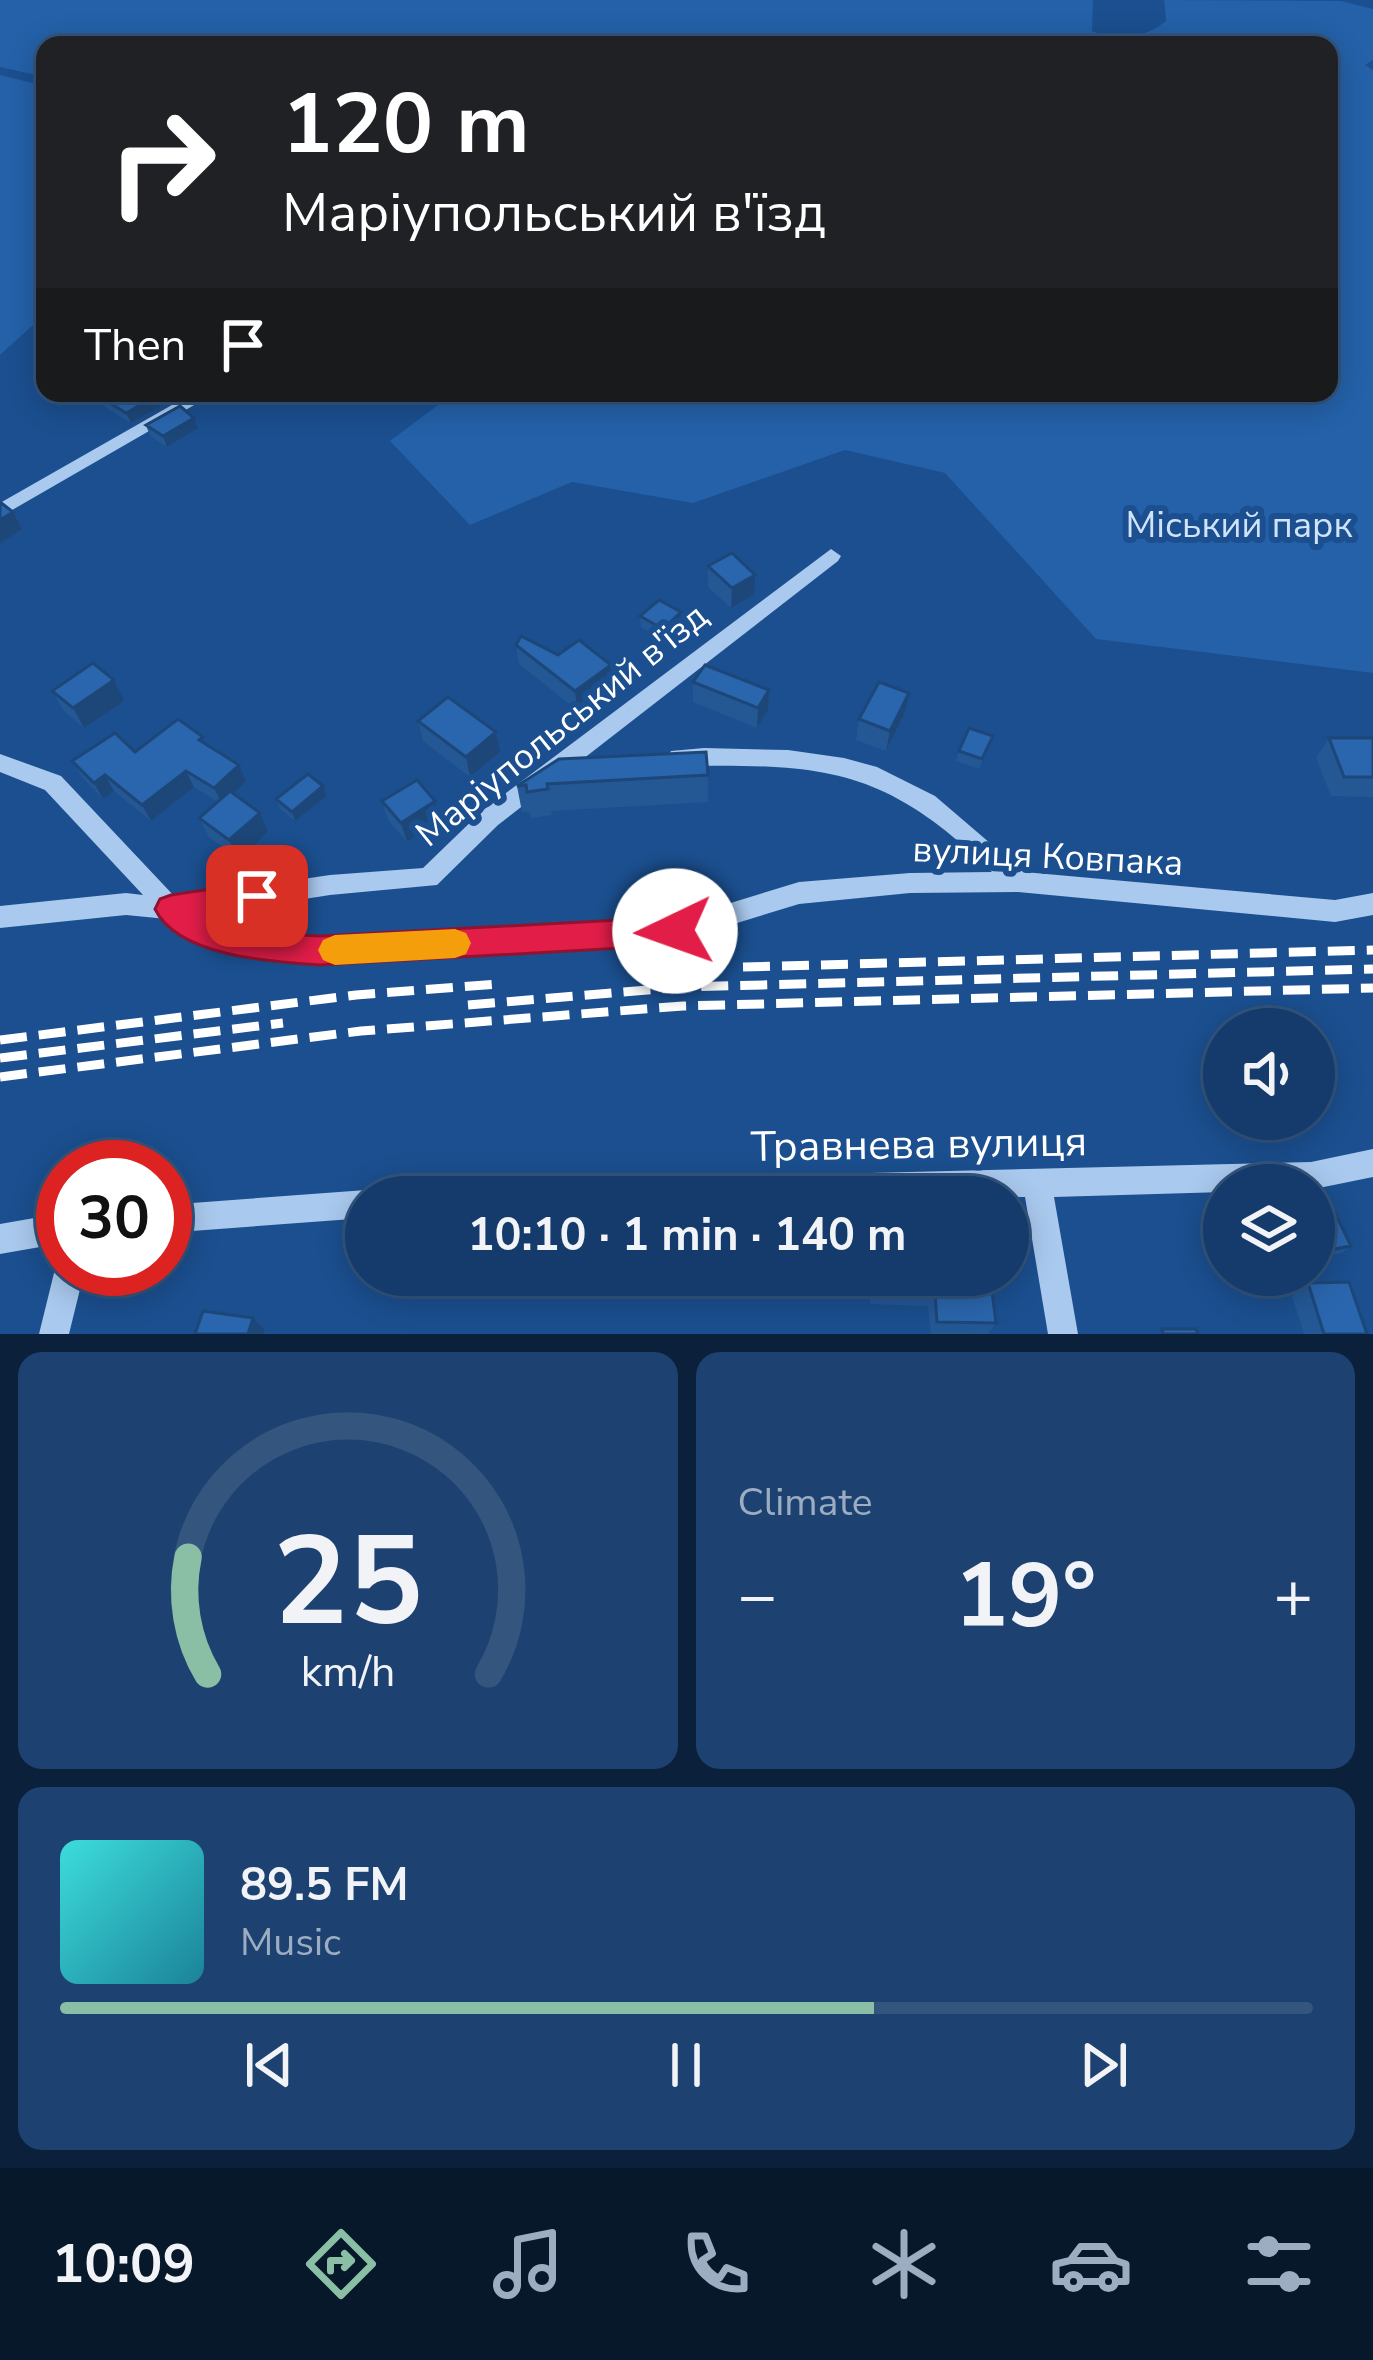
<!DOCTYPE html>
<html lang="en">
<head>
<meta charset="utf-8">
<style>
	body { margin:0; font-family:"Nunito Sans",sans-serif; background:#1d4271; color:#f1f3f6; height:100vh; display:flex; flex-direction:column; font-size:45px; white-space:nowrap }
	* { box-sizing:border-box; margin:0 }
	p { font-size:39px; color:#9dadc1 }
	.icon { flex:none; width:66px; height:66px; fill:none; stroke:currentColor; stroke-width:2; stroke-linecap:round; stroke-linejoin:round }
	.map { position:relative; height:1334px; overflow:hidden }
	.drawer { display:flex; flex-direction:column; gap:18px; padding:18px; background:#0b203b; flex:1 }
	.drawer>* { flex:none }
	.hud { position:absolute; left:36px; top:36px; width:1302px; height:366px; border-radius:24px; box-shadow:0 6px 30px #0003,0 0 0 3px #33557e; background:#202124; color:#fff; overflow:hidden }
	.tools { position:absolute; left:1203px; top:1008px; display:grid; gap:24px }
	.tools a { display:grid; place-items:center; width:132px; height:132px; border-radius:50%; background:#143b6b; box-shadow:0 6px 30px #0003,0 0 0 3px #33557e; font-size:60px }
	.speed { position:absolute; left:36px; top:1140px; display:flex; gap:24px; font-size:60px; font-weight:700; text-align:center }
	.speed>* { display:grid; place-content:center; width:156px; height:156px; border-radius:50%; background:#143b6b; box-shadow:0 6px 30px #0003,0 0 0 3px #33557e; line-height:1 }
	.speed .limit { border:18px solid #d22; background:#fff; color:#111 }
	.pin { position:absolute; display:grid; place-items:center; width:102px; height:102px; color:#fff; margin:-51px; border-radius:24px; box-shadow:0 6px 18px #0006 }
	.me { position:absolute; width:132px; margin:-66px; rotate:267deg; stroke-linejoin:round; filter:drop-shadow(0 0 9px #0008) }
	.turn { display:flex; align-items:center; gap:42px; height:252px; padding:0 48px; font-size:54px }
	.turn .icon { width:156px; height:156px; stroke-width:2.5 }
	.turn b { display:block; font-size:84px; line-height:102px }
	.then { display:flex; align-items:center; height:114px; padding:0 48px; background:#0003; gap:24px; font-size:45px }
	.big { font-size:90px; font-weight:700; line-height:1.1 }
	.drawer .card { flex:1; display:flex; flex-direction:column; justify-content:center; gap:18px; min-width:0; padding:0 42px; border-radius:24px; background:#1d4271 }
	.drawer .dial { align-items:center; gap:0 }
	.dial svg { height:312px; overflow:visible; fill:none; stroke:#33557e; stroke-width:7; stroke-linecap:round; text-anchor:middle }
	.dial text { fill:#f1f3f6; stroke:none }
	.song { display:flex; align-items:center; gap:36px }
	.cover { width:144px; height:144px; border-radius:18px; background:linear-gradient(135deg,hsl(180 70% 55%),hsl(190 70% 35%)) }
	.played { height:12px; border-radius:6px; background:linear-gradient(90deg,#8abfa5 65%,#33557e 65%) }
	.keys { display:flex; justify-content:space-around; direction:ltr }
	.heat { display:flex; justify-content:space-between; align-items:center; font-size:66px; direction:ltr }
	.drawer .tiles { flex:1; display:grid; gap:18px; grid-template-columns:1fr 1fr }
	.card:last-child { grid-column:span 2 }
	.trip { position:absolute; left:345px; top:1176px; width:684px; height:120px; border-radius:60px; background:#143b6b; box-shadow:0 6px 30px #0003,0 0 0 3px #33557e; font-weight:700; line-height:120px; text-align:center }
	.menu { display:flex; height:192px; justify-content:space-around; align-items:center; background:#08182b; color:#9dadc1 }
	.menu .icon { width:84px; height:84px }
	.menu .selected { color:#8abfa5 }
	.menu b { font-size:54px; color:#f1f3f6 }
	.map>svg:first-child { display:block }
	.green { fill:#2461a8 }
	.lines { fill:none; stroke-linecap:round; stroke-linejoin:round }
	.minor { fill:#a9c9ee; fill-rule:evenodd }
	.rail { stroke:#fff; stroke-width:9; stroke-dasharray:27 12; stroke-linecap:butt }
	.wall { fill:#245895 }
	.shaded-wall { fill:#1d4779 }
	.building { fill:#2a66ad; stroke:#1d4779; stroke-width:3 }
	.route { fill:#e11d48; stroke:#92132f; stroke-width:3 }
	.slow { fill:#f59e0b }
	.labels { text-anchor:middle; stroke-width:12; stroke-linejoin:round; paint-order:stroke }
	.park-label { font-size:36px; fill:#cfe3fa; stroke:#1b4f8f }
	.street-label { font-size:36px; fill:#fff; stroke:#1b4f8f }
	.near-street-label { font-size:42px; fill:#fff; stroke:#1b4f8f }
</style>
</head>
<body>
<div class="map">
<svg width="1373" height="1334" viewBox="0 0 1373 1334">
	<rect width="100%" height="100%" fill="#1b4f8f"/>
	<!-- green -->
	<path class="green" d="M 0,0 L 1093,0 L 1092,31 C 1117,42 1144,39 1166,21 L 1164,0 L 1341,1 L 1373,9 L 1373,60 L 1365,65 L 1373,70 L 1373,673 L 1096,639 L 945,473 L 845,450 L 693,503 L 572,482 L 470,525 L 390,441 L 454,393 L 1329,393 L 1329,45 L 45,45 L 45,77 L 0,67 Z
		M 0,75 L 45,86 L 45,314 L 0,355 Z"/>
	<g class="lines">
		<!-- minor -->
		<path class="minor" d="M 193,393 L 215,393 L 0,517 L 0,503 Z
			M 831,549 L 841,556 L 838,561 L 498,825 L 437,885 L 330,895 L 202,915 C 237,937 279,937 320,940 L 675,920 L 799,882 L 910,873 L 992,872 C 884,767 824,764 679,766 L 671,763 L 668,757 L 671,751 L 704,748 L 788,750 L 844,758 L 877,767 L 935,796 L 1024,872 L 1335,900 L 1373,893 L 1373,915 L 1335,922 L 1018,892 L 910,893 L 799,904 L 675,942 L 320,962 L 262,958 L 214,947 L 167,919 L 126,915 L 0,928 L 0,906 L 126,893 L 143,895 L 45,790 L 0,772 L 0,754 L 61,776 L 176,898 L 330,875 L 423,868 L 482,811 Z
			M 1373,1149 L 1373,1177 L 1314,1189 L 1314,1185 L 1224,1185 L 1224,1192 L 1054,1197 L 1078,1334 L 1048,1334 L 1025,1197 L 452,1197 L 456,1187 L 466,1183 L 1311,1162 Z
			M 366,1190 L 377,1197 L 366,1197 L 366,1218 L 165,1233 L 165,1205 Z
			M 63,1213 L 63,1243 L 0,1254 L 0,1224 Z
			M 63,1257 L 63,1269 L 85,1269 L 69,1334 L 39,1334 L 55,1269 Z"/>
		<!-- rail -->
		<path class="rail" d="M 743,967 L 1373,950
			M 468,1005 L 684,987 L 1373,969
			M 0,1040 L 356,995 L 498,984
			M 0,1058 L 283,1023
			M 0,1077 L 361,1031 L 683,1006 L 1373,988"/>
	</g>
	<!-- wall -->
	<path class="wall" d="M 97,395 L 134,395 L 168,402 L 131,423 L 102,405 Z
		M 194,418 L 198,428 L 167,447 L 150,436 L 146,425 Z
		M 708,566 L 754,595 L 731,608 L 708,587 Z
		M 640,616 L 682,623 L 664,640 L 641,627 Z
		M 516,645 L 558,655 L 611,665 L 612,684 L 577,710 L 519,664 Z
		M 693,682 L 768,710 L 757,728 L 693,702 Z
		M 52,691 L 124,701 L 84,728 L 64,711 Z
		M 905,713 L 886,751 L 856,740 L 859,719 Z
		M 418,721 L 496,732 L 500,752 L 470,777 L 423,741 Z
		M 993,736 L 979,769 L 956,761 L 959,751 Z
		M 1329,738 L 1373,738 L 1373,797 L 1331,796 L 1316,758 Z
		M 207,746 L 246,782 L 233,794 L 260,813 L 268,832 L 239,859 L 209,837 L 199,818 L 218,802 L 194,787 L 151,821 L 114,791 L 103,799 L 82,777 L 72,761 L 135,752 Z
		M 708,775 L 708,802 L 551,811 L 552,815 L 531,818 L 530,812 L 522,812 L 517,786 Z
		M 327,796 L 295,821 L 280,809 L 276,799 Z
		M 382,801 L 440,820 L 407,842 L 388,820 Z
		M 1314,1214 L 1351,1246 L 1342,1253 L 1315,1258 Z
		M 869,1275 L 990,1275 L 996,1323 L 988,1334 L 931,1334 L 928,1306 L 870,1304 Z
		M 1308,1283 L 1367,1334 L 1304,1334 L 1292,1296 Z"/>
	<!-- shaded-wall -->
	<path class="shaded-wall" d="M 162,393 L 165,393 L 168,402 L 131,423 L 126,413 Z
		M 194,418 L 198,428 L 167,447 L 163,436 Z
		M 13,512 L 22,529 L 0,543 L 0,520 Z
		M 755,575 L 754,595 L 731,608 L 732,588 Z
		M 681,612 L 682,623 L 664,640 L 663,629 Z
		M 611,665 L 612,684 L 577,710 L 575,691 Z
		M 114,680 L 124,701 L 84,728 L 73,708 Z
		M 769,690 L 768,710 L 757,728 L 758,708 Z
		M 909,693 L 905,713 L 886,751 L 890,731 Z
		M 496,732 L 500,752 L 470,777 L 466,757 Z
		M 239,765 L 246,782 L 222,804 L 214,788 Z
		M 186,771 L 194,787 L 151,821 L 142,805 Z
		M 105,775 L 114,791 L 103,799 L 94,783 Z
		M 323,786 L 327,796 L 295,821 L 292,812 Z
		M 435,801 L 440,820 L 407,842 L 401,823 Z
		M 260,813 L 268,832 L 239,859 L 229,840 Z
		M 253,1318 L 265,1330 L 263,1334 L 248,1334 Z"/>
	<!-- building -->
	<path class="building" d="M 101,393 L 132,393 L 134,395 L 162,393 L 126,413 L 97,395 Z
		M 180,406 L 194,418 L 163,436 L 146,425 Z
		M 0,502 L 13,512 L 0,520 Z
		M 732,553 L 755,575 L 732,588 L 708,566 Z
		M 659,600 L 681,612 L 663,629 L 640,616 Z
		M 521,636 L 558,655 L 579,640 L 611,665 L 575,691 L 516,645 Z
		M 93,663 L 114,680 L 73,708 L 52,691 Z
		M 705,665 L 769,690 L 758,708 L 693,682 Z
		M 879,682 L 909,693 L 890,731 L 859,719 Z
		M 448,697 L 496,732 L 466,757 L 418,721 Z
		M 178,719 L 203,737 L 199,740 L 239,765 L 214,788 L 186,771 L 142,805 L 105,775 L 94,783 L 72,761 L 115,733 L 135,752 Z
		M 969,728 L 993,736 L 982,759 L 959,751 Z
		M 1329,738 L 1373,738 L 1373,777 L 1344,777 Z
		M 706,752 L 708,775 L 547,784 L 548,789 L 527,792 L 526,785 L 517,786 L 559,759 Z
		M 308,774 L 323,786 L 292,812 L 276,799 Z
		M 417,780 L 435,801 L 401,823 L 382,801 Z
		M 230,791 L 260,813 L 229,840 L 199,818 Z
		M 1334,1211 L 1351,1246 L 1323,1251 L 1314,1231 L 1314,1214 Z
		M 874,1275 L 990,1275 L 996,1323 L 937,1322 L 935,1293 L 875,1292 Z
		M 1349,1282 L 1367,1334 L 1324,1334 L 1308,1283 Z
		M 203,1311 L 253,1318 L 248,1334 L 195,1334 Z
		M 1162,1329 L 1196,1329 L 1198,1334 L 1163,1334 Z"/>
	<!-- route -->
	<path class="route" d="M 257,882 L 268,886 L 273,896 L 268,906 L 211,917 L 262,933 L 320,936 L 675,917 L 687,921 L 691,931 L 687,941 L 675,945 L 320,965 C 274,962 178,957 155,909 L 160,899 L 171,895 Z"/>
	<!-- slow -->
	<path class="slow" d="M 455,929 L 466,933 L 471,943 L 466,954 L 455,958 L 335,965 L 323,960 L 318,950 L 323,940 L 335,935 Z"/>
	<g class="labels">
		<!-- park labels -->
		<g class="park-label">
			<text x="1239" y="537">Міський парк</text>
		</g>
		<!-- street labels -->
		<g class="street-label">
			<text transform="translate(561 724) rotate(-39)" y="13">Маріупольський в'їзд</text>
			<text transform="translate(1048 855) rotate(3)" y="13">вулиця Ковпака</text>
		</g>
		<!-- near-street labels -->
		<g class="near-street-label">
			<text transform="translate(919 1143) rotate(-1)" y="15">Травнева вулиця</text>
		</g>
	</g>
</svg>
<div class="tools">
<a><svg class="icon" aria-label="sound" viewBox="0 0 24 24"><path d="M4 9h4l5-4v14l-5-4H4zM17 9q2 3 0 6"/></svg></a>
<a><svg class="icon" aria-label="layers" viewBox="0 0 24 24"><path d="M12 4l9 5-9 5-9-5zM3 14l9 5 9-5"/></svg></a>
</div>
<div class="speed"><div class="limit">30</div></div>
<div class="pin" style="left:257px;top:896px;background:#d93025"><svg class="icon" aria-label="arrive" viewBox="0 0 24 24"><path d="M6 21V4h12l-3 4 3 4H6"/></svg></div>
<svg class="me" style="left:675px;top:931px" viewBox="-20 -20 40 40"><circle r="19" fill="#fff"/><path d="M0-13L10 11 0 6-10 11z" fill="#e11d48"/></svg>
<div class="trip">10:10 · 1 min · 140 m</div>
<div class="hud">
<div class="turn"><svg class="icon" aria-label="right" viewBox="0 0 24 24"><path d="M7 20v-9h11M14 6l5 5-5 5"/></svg><div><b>120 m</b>Маріупольський в'їзд</div></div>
<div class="then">Then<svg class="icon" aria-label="arrive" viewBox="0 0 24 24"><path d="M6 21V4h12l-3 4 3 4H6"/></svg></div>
</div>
</div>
<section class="drawer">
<div class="tiles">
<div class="card dial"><svg viewBox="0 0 100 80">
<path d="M14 69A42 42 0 1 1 86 69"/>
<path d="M14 69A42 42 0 0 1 9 39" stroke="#8abfa5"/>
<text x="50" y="56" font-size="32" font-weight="700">25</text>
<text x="50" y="72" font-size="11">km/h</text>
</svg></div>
<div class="card"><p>Climate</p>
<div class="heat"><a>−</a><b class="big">19°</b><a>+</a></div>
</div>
<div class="card">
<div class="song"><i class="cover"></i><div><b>89.5 FM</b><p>Music</p></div></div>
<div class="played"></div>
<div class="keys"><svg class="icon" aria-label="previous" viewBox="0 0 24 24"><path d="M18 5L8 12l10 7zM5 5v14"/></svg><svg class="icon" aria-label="pause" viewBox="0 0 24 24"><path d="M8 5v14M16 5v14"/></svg><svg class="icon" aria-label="next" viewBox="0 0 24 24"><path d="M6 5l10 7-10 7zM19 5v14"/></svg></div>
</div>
</div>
</section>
<nav class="menu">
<b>10:09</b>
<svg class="icon selected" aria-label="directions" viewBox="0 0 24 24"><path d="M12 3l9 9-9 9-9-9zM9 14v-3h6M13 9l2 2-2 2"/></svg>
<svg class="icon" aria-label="music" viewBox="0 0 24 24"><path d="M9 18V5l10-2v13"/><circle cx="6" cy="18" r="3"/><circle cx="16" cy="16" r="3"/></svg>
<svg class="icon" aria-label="phone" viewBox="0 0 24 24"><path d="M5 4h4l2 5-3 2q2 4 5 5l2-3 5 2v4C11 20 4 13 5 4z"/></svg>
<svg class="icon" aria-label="climate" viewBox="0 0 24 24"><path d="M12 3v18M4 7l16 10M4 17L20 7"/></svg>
<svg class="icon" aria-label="car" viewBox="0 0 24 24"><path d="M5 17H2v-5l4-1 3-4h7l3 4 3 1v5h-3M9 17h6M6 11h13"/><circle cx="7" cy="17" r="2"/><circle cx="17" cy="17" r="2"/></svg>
<svg class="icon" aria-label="filters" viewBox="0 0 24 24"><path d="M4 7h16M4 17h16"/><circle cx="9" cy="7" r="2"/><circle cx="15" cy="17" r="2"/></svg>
</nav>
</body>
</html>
